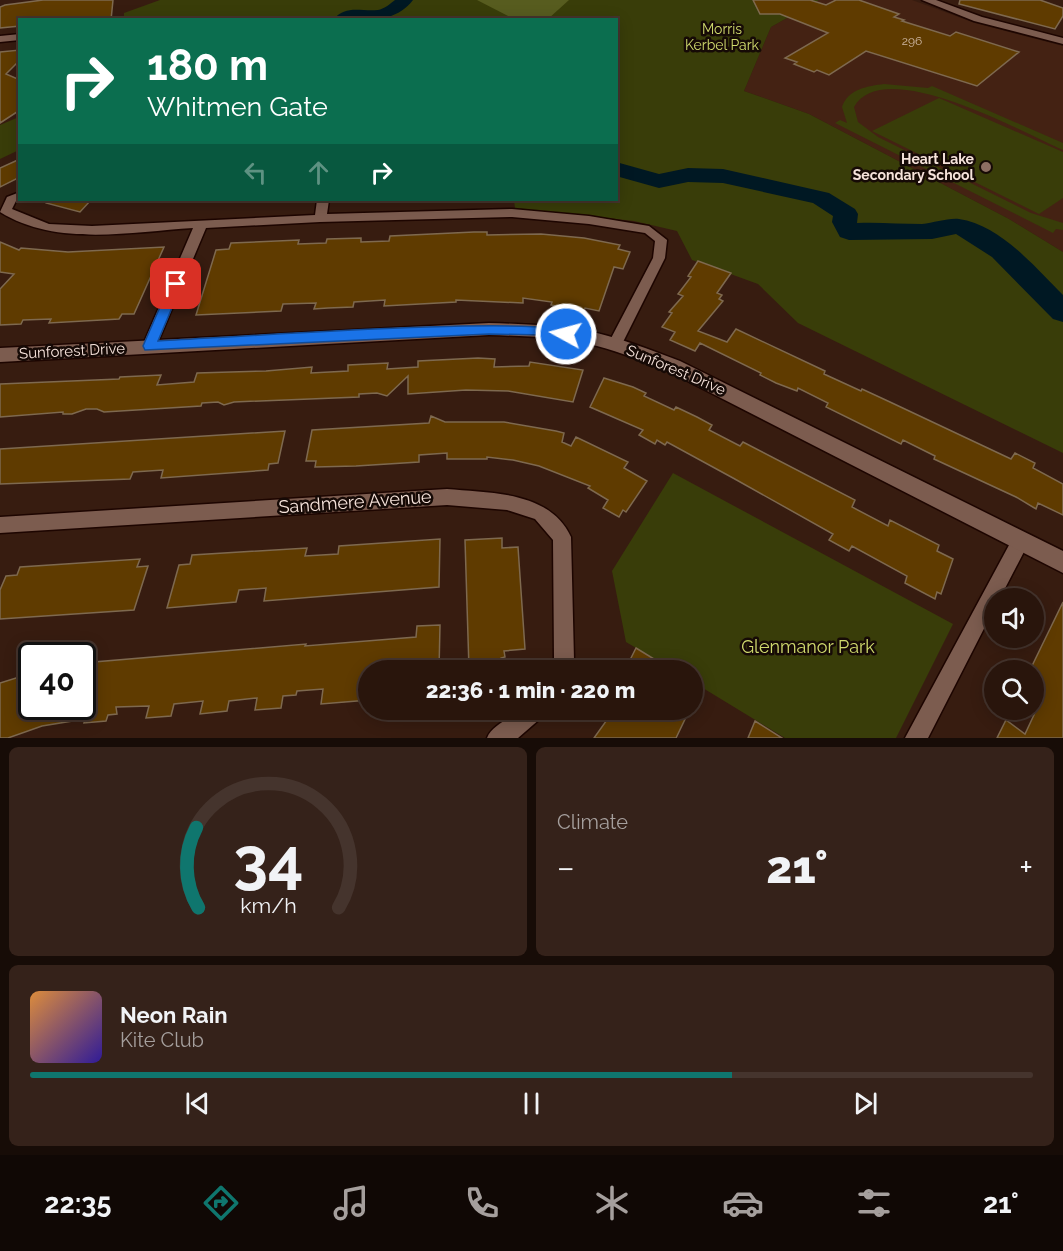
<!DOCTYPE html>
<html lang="en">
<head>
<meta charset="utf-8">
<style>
	body { margin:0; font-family:Raleway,sans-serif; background:#35221a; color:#f1f3f6; height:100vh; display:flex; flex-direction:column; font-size:22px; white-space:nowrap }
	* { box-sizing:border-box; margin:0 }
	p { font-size:20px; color:#a59f9d }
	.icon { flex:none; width:33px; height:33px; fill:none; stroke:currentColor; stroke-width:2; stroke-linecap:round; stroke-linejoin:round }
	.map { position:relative; height:738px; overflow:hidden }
	.side { display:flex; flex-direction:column; gap:9px; padding:9px; background:#170c07; flex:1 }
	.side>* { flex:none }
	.banner { position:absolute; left:18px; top:18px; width:600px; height:183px; border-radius:0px; box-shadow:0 3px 15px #0003,0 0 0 2px #45342d; background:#0b6e4f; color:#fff; overflow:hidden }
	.fabs { position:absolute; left:984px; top:588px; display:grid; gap:12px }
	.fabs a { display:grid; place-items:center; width:60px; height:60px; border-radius:50%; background:#29150c; box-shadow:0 3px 15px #0003,0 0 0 2px #45342d; font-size:30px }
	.speed { position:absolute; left:18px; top:642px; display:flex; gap:12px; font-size:30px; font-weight:700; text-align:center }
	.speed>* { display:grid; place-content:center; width:78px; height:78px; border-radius:50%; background:#29150c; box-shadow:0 3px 15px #0003,0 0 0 2px #45342d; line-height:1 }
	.speed .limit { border:3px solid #111; border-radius:9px; background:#fff; color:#111 }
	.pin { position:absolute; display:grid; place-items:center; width:51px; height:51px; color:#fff; margin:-26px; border-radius:12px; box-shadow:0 3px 9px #0006 }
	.me { position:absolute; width:66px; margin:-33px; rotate:277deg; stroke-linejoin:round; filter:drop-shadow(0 0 4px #0008) }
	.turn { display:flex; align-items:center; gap:21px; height:126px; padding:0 30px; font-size:27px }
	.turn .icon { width:78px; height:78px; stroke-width:2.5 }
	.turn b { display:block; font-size:42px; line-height:51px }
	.lanes { display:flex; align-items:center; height:57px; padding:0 30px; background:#0003; justify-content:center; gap:30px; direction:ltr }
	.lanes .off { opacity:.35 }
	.big { font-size:45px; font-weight:800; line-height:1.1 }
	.side .widget { flex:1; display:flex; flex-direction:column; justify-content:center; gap:9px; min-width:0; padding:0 21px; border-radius:9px; background:#35221a }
	.side .dial { align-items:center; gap:0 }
	.dial svg { height:156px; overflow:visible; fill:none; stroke:#45342d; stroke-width:7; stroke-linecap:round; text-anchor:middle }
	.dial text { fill:#f1f3f6; stroke:none }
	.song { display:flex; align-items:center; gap:18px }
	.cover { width:72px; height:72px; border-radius:9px; background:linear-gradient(135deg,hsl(30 70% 55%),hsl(250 70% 35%)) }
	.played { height:6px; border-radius:3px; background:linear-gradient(90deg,#0f766e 70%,#45342d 70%) }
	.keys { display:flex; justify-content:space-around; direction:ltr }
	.heat { display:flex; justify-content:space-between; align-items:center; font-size:33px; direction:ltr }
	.side .tiles { flex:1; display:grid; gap:9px; grid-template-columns:1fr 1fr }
	.widget:last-child { grid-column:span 2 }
	.trip { position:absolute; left:358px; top:660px; width:345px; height:60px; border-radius:30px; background:#29150c; box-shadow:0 3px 15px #0003,0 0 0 2px #45342d; font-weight:800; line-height:60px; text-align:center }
	.menu { display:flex; height:96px; justify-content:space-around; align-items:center; background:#100805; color:#a59f9d }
	.menu .icon { width:42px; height:42px }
	.menu .current { color:#0f766e }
	.menu b { font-size:27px; color:#f1f3f6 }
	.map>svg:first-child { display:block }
	.built { fill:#442213 }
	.green { fill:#393d09 }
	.forest { fill:#575c1f }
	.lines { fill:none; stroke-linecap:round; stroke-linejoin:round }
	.river { fill:#001823; fill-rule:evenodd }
	.building { fill:#5f3b00; stroke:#7e694f; stroke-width:1.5 }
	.street-casing { stroke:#1d0500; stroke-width:3 }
	.secondary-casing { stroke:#1d0500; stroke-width:3 }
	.street { fill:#7c5c4f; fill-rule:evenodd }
	.secondary { fill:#7c5c4f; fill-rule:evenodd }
	.route { fill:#1a73e8; stroke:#114b97; stroke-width:1.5 }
	.education-dot { fill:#8d6e63; stroke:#160a06; stroke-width:2 }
	.labels { text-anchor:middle; stroke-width:5; stroke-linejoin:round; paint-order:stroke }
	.number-label { font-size:12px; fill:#d0b9a4 }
	.far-park-label { font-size:14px; fill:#d1db6e; stroke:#160a06 }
	.far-poi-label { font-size:14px; font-weight:bold; fill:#f6e3db; stroke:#160a06; text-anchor:end }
	.street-label { font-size:15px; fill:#f6e3db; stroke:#160a06 }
	.near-street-label { font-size:18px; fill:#f6e3db; stroke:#160a06 }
	.near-park-label { font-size:18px; fill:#d1db6e; stroke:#160a06 }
</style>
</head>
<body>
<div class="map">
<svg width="1063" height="738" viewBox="0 0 1063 738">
	<rect width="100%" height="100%" fill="#371c10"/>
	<!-- built -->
	<path class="built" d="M 819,0 L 912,0 L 975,23 L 1063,46 L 1063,252 L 1009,219 L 809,114 L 744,91 L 771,27 Z"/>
	<!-- green -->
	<path class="green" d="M 160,0 L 819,0 L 771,27 L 744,91 L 809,114 L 1009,219 L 1063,252 L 1063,453 L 798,323 L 758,284 L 692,260 L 677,231 L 634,221 L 515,208 L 514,200 L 616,200 L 616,20 L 124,20 L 124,13 Z
		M 884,84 L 928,88 L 932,86 L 1063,143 L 1063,150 C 1024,133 883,54 854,107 L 858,122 L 878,137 L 1031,213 L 1063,223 L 1063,230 L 1056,229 L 1053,233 L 835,123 L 840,120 L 847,123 L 842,107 C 848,89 868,86 884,84 Z
		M 939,98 L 1063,152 L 1063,198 L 1039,214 L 872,131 Z
		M 19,117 L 19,150 L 0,159 L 0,125 Z
		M 673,473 L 953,624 L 896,738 L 785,738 L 693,682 L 693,670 L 673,670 L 626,642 L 612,571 Z"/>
	<!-- forest -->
	<path class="forest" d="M 477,0 L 569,0 L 548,19 L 514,19 Z"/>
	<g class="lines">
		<!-- river -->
		<path class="river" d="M 395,0 L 413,0 C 394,25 361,20 333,20 C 346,4 361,12 378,10 C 384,9 390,4 395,0 Z
			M 616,162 L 659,174 L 688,168 L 723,169 L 829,193 L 855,209 L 858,214 L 857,223 C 879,222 900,224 922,224 C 934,223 947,218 959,219 C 1000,225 1035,267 1063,295 L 1063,322 L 1053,319 L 992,257 L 956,234 L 932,239 L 849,240 L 840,237 L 832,222 L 833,216 L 813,203 L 723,183 L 688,182 L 659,188 L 616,176 Z"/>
	</g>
	<!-- building -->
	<path class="building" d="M 43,0 L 113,0 L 111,20 L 20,20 L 20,26 L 0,28 L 0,7 L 5,5 Z
		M 753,0 L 810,0 L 826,5 L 836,0 L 859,0 L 899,14 L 894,17 L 904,20 L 902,21 L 950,36 L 956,32 L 1019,52 L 977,86 L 866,51 L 829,75 L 817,70 L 814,72 L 794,64 L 797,62 L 785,58 L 828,33 L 780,14 L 760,14 Z
		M 960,0 L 1040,0 L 1063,8 L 1063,16 L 1055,29 L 959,4 Z
		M 20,50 L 20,60 L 6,74 L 20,80 L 20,110 L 0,123 L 0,52 Z
		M 20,159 L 20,177 L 0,187 L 0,168 Z
		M 46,200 L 91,200 L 80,212 L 46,203 Z
		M 474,232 L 487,232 L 487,235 L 541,234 L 584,238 L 620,245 L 618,249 L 630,252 L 623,269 L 614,267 L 599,311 L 585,308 L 584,311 L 551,305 L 552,302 L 523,298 L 523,303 L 456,300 L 456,302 L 384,306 L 385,300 L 354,302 L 353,307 L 328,308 L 314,309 L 316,303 L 283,304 L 281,311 L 196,315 L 216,250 L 229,249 L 231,243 L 299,240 L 298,244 L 326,243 L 327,239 L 361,238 L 361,242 L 389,241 L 390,236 Z
		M 0,242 L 19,250 L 21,248 L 68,252 L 164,247 L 134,314 L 122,314 L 119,319 L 49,323 L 51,319 L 23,320 L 21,324 L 0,325 L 0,289 L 14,274 L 0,272 Z
		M 698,261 L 731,273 L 717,293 L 722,295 L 719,299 L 723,301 L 698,331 L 727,342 L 736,329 L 825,371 L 824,374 L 861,391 L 862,389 L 890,402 L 1011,459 L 1015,453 L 1035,463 L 1033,468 L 1063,484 L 1063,515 L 1038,503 L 1036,509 L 1016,497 L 934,459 L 935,456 L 903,440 L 901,444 L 826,407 L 828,403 L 798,388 L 797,391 L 776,383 L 760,375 L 761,373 L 700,343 L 695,351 L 670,340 L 675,332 L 662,327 L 672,313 L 669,312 L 683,296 L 678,294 L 691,277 L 688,276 Z
		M 478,358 L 495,359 L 494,367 L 529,366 L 530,362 L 583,370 L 573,402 L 508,391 L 466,390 L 408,394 L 408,376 L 387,396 L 377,393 L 359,394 L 359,397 L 234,402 L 224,405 L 218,402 L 202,403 L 201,406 L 104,412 L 97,409 L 86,409 L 72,414 L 63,414 L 63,412 L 0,417 L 0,384 L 119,379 L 120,377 L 161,375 L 157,385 L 194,382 L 197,373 L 266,371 L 312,367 L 311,373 L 348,371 L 348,365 L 388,363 L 387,369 L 418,367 L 418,361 Z
		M 604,378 L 633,387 L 646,393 L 644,396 L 674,410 L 676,407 L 697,417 L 712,425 L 709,430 L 740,446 L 743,442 L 855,500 L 852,507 L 888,526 L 890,520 L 939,545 L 937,551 L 953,559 L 941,594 L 937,592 L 935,599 L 905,583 L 907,576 L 852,546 L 849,551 L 829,540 L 833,534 L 733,478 L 667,442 L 665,445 L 657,440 L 655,444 L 639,435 L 643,430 L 590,407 Z
		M 431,416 L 445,422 L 504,422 L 556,431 L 564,433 L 562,442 L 571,446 L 576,437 L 628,462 L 624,468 L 647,481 L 626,512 L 623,510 L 619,517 L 603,508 L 608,500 L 588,488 L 590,486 L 539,466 L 513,460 L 487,457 L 487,459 L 447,459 L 447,453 L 419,455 L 419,462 L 356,466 L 315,467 L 316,461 L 306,461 L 312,430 L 429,423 Z
		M 285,431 L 278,463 L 269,464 L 268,470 L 161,478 L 163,470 L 133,472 L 130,479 L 0,484 L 0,449 Z
		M 502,538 L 502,548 L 518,547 L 525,649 L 504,651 L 505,657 L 501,658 L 501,666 L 469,669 L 465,540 Z
		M 440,539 L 439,587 L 264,601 L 266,588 L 239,590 L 236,602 L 167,608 L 179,565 L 190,564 L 192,555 L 307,548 L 305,556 L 338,554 L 339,546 Z
		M 140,559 L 137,567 L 148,566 L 134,610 L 0,619 L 0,590 L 6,576 L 17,575 L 20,567 Z
		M 1063,602 L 1063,738 L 997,738 L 1006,720 L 1025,734 L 1040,702 L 1034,697 L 1034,670 L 1030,670 Z
		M 440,625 L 439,670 L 369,670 L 369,700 L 321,704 L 323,689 L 297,691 L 296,695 L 283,696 L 281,708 L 255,710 L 257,698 L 229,701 L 227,711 L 200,714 L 203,701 L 174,704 L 171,716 L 146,718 L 149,706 L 116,707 L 117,714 L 108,715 L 106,721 L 84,723 L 85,719 L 42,726 L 8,738 L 0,738 L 0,683 L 32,673 L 32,706 L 82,706 L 82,663 L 306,644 L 305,646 L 416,637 L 417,626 Z
		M 636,648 L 672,670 L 634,670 L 627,666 Z
		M 614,710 L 678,710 L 687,715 L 676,738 L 594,738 Z
		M 755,721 L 782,738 L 748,738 Z"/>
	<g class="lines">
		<defs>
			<path id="street" d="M 20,34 L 20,40 L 0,42 L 0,36 Z
				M 20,192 L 20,200 L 16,201 L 12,209 L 49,224 L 92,226 L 315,215 L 317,200 L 329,200 L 327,214 L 512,209 L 589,216 L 649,226 L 667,240 L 665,258 L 622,344 L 615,349 L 608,344 L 653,258 L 655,241 L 645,233 L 589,224 L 512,217 L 320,222 L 206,228 L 156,347 L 149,352 L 142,347 L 193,228 C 131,232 56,247 0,212 L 7,197 Z
				M 447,489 C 490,493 550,491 571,537 L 574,660 L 570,670 L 549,670 L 554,659 L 553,540 L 535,519 L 507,510 L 447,505 L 0,533 L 0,517 Z
				M 1021,532 L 1027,534 L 1030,540 L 1027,546 L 1000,598 L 994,598 L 994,609 L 928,738 L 905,738 L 1015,534 Z
				M 519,710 L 544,710 L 541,718 L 518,738 L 487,738 C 492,725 509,720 519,710 Z"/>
			<path id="secondary" d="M 922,0 L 936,0 L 982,17 L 1063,38 L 1063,44 L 974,21 Z
				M 489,323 C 522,324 555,325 587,331 C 619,337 650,350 680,361 L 1063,551 L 1063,573 L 668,371 C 644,362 621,352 597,346 C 562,337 525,336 489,335 L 0,362 L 0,348 Z"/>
		</defs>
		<!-- street casing -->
		<use href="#street" class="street-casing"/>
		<!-- secondary casing -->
		<use href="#secondary" class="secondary-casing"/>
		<!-- street -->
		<use href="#street" class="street"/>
		<!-- secondary -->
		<use href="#secondary" class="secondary"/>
	</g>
	<!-- route -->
	<path class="route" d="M 176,280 L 182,284 L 158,341 C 207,339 557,313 572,334 L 566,338 L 544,335 L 489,334 L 145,350 L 143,346 L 170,284 Z"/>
	<!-- markers -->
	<circle class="education-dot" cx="986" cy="167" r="6"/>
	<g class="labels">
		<!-- number labels -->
		<g class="number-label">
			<text x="912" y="45">296</text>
		</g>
		<!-- far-park labels -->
		<g class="far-park-label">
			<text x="722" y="34">Morris<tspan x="722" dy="16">Kerbel Park</tspan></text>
		</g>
		<!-- far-poi labels -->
		<g class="far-poi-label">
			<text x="974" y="164">Heart Lake<tspan x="974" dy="16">Secondary School</tspan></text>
		</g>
		<!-- street labels -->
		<g class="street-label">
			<text transform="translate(72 351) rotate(-3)" y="5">Sunforest Drive</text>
			<text transform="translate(676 370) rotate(23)" y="5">Sunforest Drive</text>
		</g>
		<!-- near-street labels -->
		<g class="near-street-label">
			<text transform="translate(355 502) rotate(-4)" y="6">Sandmere Avenue</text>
		</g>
		<!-- near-park labels -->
		<g class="near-park-label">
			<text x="808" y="653">Glenmanor Park</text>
		</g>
	</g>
</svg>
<div class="fabs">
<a><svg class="icon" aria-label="sound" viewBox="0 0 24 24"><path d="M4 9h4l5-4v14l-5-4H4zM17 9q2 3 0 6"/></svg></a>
<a><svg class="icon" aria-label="search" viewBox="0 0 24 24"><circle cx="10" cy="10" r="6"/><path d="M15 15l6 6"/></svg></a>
</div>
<div class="speed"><div class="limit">40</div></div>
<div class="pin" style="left:176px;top:284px;background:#d93025"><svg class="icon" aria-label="arrive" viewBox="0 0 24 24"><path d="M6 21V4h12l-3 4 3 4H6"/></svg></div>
<svg class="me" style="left:566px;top:334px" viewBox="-20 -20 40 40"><circle r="17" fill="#1a73e8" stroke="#fff" stroke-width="3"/><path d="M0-11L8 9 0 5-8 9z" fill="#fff"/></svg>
<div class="trip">22:36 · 1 min · 220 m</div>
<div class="banner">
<div class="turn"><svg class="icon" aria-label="right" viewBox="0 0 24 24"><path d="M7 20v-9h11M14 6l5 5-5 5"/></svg><div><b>180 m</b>Whitmen Gate</div></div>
<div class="lanes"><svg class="icon off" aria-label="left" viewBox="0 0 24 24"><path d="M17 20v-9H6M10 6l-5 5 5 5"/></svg><svg class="icon off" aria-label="ahead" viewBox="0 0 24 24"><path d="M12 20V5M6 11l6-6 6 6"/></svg><svg class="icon" aria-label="right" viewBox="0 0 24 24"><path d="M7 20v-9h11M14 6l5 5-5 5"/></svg></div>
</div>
</div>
<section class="side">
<div class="tiles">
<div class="widget dial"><svg viewBox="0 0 100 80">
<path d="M14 69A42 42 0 1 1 86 69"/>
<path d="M14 69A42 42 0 0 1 13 28" stroke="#0f766e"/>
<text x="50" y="56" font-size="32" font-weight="700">34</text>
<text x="50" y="72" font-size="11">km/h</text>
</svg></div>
<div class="widget"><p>Climate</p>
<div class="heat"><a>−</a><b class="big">21°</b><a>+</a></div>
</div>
<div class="widget">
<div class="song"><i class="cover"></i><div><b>Neon Rain</b><p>Kite Club</p></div></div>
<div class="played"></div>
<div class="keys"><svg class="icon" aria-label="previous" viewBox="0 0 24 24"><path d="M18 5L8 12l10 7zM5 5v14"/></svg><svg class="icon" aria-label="pause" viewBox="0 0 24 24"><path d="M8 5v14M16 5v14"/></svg><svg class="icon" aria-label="next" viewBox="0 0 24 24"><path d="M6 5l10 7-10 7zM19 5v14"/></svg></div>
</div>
</div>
</section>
<nav class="menu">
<b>22:35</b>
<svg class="icon current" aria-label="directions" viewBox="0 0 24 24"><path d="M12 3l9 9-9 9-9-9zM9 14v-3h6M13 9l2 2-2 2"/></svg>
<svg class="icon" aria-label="music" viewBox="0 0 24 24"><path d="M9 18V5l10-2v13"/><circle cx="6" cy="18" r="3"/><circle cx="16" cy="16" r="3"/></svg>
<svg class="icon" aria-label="phone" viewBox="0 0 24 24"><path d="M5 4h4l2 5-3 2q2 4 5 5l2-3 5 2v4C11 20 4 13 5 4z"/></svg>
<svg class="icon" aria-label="climate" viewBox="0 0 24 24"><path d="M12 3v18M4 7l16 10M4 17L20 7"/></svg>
<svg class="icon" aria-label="car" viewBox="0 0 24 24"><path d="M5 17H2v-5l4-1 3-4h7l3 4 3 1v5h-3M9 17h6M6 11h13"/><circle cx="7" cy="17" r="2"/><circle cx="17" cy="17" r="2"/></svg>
<svg class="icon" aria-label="filters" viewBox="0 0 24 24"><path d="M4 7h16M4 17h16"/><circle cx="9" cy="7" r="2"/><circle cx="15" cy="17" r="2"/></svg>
<b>21°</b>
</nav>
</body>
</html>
